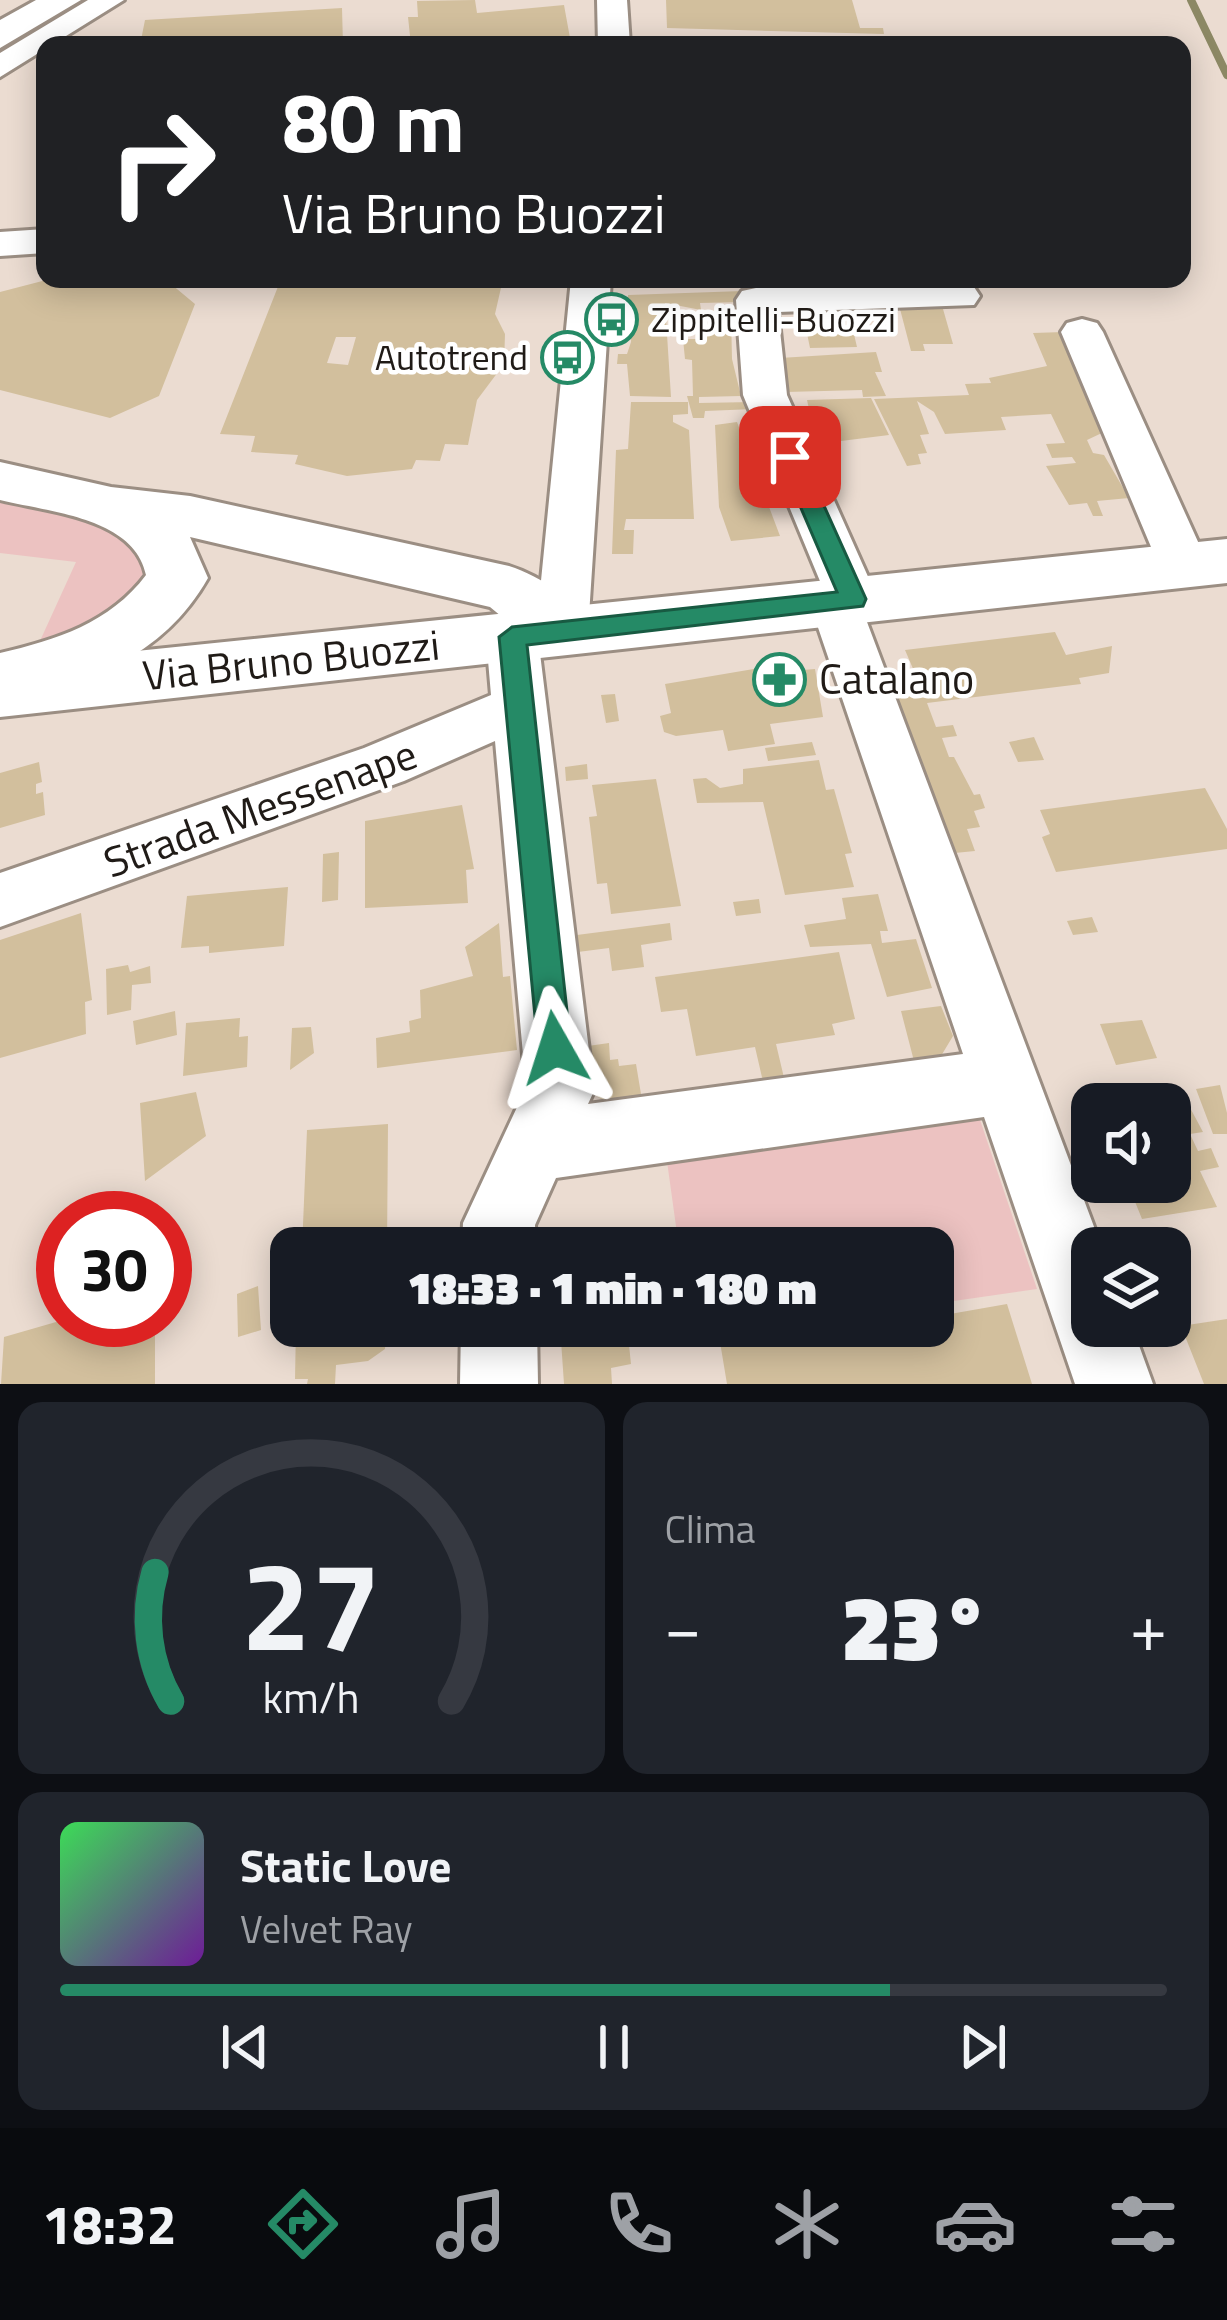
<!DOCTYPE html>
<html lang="it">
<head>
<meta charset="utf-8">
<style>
	body { margin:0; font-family:"Titillium Web",sans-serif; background:#20242c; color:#f1f3f6; height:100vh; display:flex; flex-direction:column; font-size:45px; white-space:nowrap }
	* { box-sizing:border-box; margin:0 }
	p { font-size:39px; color:#9ea1a6 }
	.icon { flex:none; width:66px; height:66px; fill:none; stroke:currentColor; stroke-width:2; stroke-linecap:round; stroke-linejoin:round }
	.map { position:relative; height:1384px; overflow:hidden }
	.side { display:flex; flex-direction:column; gap:18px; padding:18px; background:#0d0f14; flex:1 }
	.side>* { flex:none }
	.guide { position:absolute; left:36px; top:36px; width:1155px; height:252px; border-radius:24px; box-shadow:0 6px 30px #0003; background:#202124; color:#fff; overflow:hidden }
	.tools { position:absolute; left:1071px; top:1083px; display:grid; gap:24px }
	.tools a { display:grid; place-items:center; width:120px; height:120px; border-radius:24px; background:#171b24; box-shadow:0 6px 30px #0003; font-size:60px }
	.speed { position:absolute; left:36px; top:1191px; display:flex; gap:24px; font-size:60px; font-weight:700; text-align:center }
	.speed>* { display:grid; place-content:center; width:156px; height:156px; border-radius:50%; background:#171b24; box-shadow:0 6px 30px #0003; line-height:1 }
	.speed .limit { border:18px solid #d22; background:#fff; color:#111 }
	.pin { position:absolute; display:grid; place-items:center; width:102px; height:102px; color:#fff; margin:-51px; border-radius:24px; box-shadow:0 6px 18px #0006 }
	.me { position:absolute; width:132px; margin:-66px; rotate:354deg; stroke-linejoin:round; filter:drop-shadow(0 0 9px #0008) }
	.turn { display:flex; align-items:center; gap:42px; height:252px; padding:0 48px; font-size:54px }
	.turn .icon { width:156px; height:156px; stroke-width:2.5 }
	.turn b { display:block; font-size:84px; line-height:102px }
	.big { font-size:90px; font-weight:800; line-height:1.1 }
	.side .widget { flex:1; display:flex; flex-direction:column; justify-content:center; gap:18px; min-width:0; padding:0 42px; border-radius:24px; background:#20242c }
	.side .dial { align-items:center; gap:0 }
	.dial svg { height:312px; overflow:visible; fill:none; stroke:#363941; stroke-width:7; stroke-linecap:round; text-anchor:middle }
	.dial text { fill:#f1f3f6; stroke:none }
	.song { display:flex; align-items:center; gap:36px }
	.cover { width:144px; height:144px; border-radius:18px; background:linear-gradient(135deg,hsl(130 70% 55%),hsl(280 70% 35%)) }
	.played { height:12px; border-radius:6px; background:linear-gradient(90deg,#258a66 75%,#363941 75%) }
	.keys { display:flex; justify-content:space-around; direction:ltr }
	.heat { display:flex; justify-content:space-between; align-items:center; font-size:66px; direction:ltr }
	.side .tiles { flex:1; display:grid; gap:18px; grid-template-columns:1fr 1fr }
	.widget:last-child { grid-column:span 2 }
	.trip { position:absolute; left:270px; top:1227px; width:684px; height:120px; border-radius:24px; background:#171b24; box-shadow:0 6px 30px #0003; font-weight:800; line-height:120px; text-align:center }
	.tabs { display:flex; height:192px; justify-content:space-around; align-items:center; background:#090b0e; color:#9ea1a6 }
	.tabs .icon { width:84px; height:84px }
	.tabs .current { color:#258a66 }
	.tabs b { font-size:54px; color:#f1f3f6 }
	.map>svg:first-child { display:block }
	.green { fill:#ecc2c1 }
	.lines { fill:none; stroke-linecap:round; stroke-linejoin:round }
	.stream { stroke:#8c8864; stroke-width:8 }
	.building { fill:#d2bf9d; fill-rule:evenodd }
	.minor-casing { stroke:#9b8e83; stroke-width:6 }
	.major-casing { stroke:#9b8e83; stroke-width:6 }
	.highway-casing { stroke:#9b8e83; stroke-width:6 }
	.minor { fill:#fff; fill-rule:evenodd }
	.major { fill:#fff; fill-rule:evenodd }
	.highway { fill:#fff; fill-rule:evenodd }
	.route { fill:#258a66; stroke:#185a42; stroke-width:3 }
	.labels { text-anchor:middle; stroke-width:9; stroke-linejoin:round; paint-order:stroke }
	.far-poi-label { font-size:36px; fill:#201b17; stroke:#fff; text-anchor:start }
	.street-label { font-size:42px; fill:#201b17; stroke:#fff }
	.poi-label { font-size:42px; fill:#201b17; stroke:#fff; text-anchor:start }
</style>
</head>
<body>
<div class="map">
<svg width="1227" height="1384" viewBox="0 0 1227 1384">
	<rect width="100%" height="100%" fill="#ebdcd1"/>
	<!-- green -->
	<path class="green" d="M 0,498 L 118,525 L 152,554 L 144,602 L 34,654 L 76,562 L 0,553 Z
		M 977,1111 L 1037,1289 L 933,1304 L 933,1248 L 679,1248 L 666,1154 Z"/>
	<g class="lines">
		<!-- stream -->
		<path class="stream" d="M 1191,0 L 1227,75"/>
	</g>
	<!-- building -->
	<path class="building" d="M 475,0 L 477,13 L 564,5 L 570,38 L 411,45 L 408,17 L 418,17 L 417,1 Z
		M 666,0 L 852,0 L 860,28 L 883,28 L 884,34 L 667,28 Z
		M 342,8 L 343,45 L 140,45 L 145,20 Z
		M 50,279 L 165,279 L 195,304 L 159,396 L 110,418 L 0,390 L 0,292 Z
		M 281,279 L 503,279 L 495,314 L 505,334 L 504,364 L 477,400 L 468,445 L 445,444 L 440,461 L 416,460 L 412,469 L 347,476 L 295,464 L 298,455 L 251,452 L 255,436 L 220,434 ZM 336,337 L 356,337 L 348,365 L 327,363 Z
		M 771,290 L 744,302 L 700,303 L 701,310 L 665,303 L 671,397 L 630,396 L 627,364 L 617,364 L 618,354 L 627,354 L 631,342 L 632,311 L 618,311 L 618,304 L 628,303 L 628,295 Z
		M 900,309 L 943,309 L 953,344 L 923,344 L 925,351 L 911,351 Z
		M 803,314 L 824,314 L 828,330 L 853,330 L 857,347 L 810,348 Z
		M 695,316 L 731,316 L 732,359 L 741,396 L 699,397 L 699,403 L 753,402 L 754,409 L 705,411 L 704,418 L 693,418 L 687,396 L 693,396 L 692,360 L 685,359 L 683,339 L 697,339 Z
		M 1064,332 L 1104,432 L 1087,440 L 1093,453 L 1104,455 L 1129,498 L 1097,501 L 1103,516 L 1093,516 L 1087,503 L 1069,505 L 1046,466 L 1076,463 L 1072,457 L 1052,458 L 1046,444 L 1065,443 L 1051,414 L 1001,417 L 1006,430 L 945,434 L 934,412 L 917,401 L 929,434 L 920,435 L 927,453 L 918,454 L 921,464 L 907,466 L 874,399 L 969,395 L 965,384 L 991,383 L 989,378 L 1047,366 L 1033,333 Z
		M 876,352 L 882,372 L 875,372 L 886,396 L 863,397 L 862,390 L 786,392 L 780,358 Z
		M 871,398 L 889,435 L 841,441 L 825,409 L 809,409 L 807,400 Z
		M 631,402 L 688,402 L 688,414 L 673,415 L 673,422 L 689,430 L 694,519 L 626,519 L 624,530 L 634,530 L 633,554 L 612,554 L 616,450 L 628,449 Z
		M 737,422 L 780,536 L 731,541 L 719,507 L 715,425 Z
		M 1055,632 L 1066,655 L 1112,646 L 1109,673 L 1079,678 L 1081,684 L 927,703 L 936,727 L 953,725 L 957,736 L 942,738 L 949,757 L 954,757 L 974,795 L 980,794 L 985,808 L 974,811 L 980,827 L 967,829 L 975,851 L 934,855 L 887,697 L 923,692 L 905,650 Z
		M 765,667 L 766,673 L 815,669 L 823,717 L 770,724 L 775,744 L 728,751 L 723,730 L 676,736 L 664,732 L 660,716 L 671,713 L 665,684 Z
		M 615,694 L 619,721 L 606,723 L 601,695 Z
		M 1034,737 L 1044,760 L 1018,762 L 1009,742 Z
		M 812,742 L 816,755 L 768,761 L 765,748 Z
		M 819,760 L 826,790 L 834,789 L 852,853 L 845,854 L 854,887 L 785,895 L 763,802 L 697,803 L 693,779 L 706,778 L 720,788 L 743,784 L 743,769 Z
		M 39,762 L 42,782 L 36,784 L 36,794 L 43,792 L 45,815 L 0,828 L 0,773 Z
		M 587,764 L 588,779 L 566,781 L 565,767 Z
		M 656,779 L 681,906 L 611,914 L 607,883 L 597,884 L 589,817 L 597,816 L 592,785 Z
		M 1205,788 L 1227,829 L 1227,849 L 1056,872 L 1042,837 L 1050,834 L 1040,810 Z
		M 462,805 L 474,869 L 466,870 L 468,903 L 365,908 L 365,821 Z
		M 339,852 L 338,900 L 322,902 L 323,854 Z
		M 288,887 L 284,946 L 209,953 L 209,946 L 181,948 L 187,896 Z
		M 878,894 L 888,931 L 880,931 L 882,943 L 916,939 L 932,988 L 887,997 L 871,944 L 810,947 L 804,925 L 846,919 L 842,898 Z
		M 759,899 L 761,913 L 736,916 L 733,902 Z
		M 81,913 L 92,1000 L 85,1002 L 86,1034 L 0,1058 L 0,940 Z
		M 1092,917 L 1098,932 L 1073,935 L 1067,921 Z
		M 499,923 L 503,977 L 510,976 L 517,1050 L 377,1068 L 376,1038 L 410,1032 L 409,1021 L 421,1018 L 420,990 L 473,976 L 465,947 Z
		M 670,923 L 672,940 L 641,945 L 644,967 L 612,971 L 609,948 L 570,953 L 569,936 Z
		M 839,952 L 855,1019 L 832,1024 L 835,1035 L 776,1044 L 785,1082 L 764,1086 L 755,1047 L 696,1056 L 687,1009 L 661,1012 L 655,977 Z
		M 128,965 L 130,972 L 150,966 L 151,983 L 132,985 L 131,1010 L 107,1015 L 106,969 Z
		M 941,1006 L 953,1036 L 938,1061 L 915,1065 L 901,1011 Z
		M 175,1011 L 177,1035 L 136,1045 L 133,1021 Z
		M 240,1018 L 239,1037 L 248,1036 L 247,1067 L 183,1076 L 186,1023 Z
		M 1142,1020 L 1157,1058 L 1116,1065 L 1100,1024 Z
		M 311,1027 L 314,1053 L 290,1070 L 292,1028 Z
		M 609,1043 L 610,1060 L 618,1059 L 619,1066 L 636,1064 L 642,1100 L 613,1107 L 586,1089 L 581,1047 Z
		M 1220,1085 L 1227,1113 L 1227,1134 L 1213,1134 L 1196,1089 Z
		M 1180,1089 L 1203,1132 L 1190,1134 L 1198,1151 L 1211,1148 L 1219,1167 L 1200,1171 L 1217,1207 L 1142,1219 L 1127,1182 L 1170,1182 L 1170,1104 L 1112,1102 Z
		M 196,1092 L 206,1136 L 145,1181 L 140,1103 Z
		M 388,1124 L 387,1248 L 302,1248 L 307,1130 Z
		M 258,1286 L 261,1330 L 238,1337 L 237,1294 Z
		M 1007,1304 L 1032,1384 L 727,1384 L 720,1342 L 819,1326 L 933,1326 L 933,1317 Z
		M 1227,1319 L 1227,1384 L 1204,1384 L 1181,1326 Z
		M 63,1320 L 155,1320 L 155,1384 L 1,1384 L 4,1337 Z
		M 296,1326 L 386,1326 L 385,1349 L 368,1361 L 336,1365 L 335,1384 L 307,1384 L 308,1379 L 295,1379 Z
		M 560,1326 L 627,1326 L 631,1364 L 611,1368 L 612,1384 L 564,1384 Z"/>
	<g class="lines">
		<defs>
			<path id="minor" d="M 88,0 L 124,0 L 0,77 L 0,53 Z
				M 597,0 L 627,0 L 630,45 L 598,45 Z
				M 45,229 L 45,253 L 0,256 L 0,232 Z
				M 571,279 L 611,279 L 588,631 L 580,645 L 562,651 L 544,645 L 536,631 Z
				M 960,284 L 974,287 L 980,296 L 974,305 L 778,312 L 787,395 L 878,599 L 864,614 L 1102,1248 L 1092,1248 L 1092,1326 L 1132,1326 L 1153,1384 L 1075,1384 L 984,1117 L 556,1178 L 535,1225 L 536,1248 L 462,1248 L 463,1223 L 526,1088 L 495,741 L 404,781 L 0,927 L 0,873 L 364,748 L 491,695 L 486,637 L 494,623 L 512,617 L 530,623 L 538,637 L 594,1091 L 588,1104 L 963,1054 L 809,601 L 822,586 L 743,395 L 736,300 L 742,291 L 756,288 Z
				M 1082,319 L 1097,323 L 1103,332 L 1209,566 L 1202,579 L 1184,584 L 1166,579 L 1159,566 L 1061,332 L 1067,323 Z
				M 461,1326 L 537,1326 L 538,1384 L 460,1384 Z"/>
			<path id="major" d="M 1227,539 L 1227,583 L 0,717 L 0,665 Z"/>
			<path id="highway" d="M 36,0 L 81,0 L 0,48 L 0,20 Z
				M 0,462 L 111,487 L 190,496 L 509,566 C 541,576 577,601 594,631 L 584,648 L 562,655 L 540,648 L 490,607 L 190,537 L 208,578 C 162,659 86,683 0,705 L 0,653 C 56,640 110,623 146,575 C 134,517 48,512 0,500 Z"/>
		</defs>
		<!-- minor casing -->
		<use href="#minor" class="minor-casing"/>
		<!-- major casing -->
		<use href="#major" class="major-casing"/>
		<!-- highway casing -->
		<use href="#highway" class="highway-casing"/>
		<!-- minor -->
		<use href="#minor" class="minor"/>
		<!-- major -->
		<use href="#major" class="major"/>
		<!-- highway -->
		<use href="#highway" class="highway"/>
	</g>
	<!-- route -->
	<path class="route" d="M 790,449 L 802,457 L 866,599 L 863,606 L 527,645 L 571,1048 L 567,1060 L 555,1065 L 543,1060 L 538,1048 L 499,637 L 512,627 L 837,592 L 779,457 Z"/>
	<!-- icons -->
	<defs>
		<symbol id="bus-ring" viewBox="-11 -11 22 22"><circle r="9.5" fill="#fff" stroke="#258a66" stroke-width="1.5"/><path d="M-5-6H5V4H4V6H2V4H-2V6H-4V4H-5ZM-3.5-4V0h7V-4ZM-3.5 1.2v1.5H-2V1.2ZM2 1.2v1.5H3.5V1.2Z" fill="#258a66"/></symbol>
		<symbol id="pharmacy-ring" viewBox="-11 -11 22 22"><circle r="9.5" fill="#fff" stroke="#258a66" stroke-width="1.5"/><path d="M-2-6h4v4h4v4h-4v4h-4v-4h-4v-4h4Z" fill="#258a66"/></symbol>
	</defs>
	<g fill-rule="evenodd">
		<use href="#bus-ring" x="582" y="290" width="59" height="59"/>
		<use href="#bus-ring" x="538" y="328" width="59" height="59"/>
		<use href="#pharmacy-ring" x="750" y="650" width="59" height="59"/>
	</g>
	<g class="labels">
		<!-- far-poi labels -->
		<g class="far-poi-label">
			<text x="651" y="332">Zippitelli-Buozzi</text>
			<text x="528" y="370" text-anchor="end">Autotrend</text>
		</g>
		<!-- street labels -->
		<g class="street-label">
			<text transform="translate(291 660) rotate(-6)" y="15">Via Bruno Buozzi</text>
			<text transform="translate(260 808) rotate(-20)" y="15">Strada Messenape</text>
		</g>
		<!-- poi labels -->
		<g class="poi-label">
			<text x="819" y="694">Catalano</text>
		</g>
	</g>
</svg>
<div class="tools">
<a><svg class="icon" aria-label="sound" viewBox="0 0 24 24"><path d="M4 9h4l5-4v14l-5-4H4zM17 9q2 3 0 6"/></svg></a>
<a><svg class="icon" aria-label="layers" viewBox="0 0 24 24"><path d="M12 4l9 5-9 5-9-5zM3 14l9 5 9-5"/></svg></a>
</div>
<div class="speed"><div class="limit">30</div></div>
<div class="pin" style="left:790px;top:457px;background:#d93025"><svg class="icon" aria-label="arrive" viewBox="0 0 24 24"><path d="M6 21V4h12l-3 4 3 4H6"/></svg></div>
<svg class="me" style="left:555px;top:1048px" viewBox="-20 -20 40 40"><path d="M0-17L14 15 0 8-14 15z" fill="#258a66" stroke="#fff" stroke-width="4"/></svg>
<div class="trip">18:33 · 1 min · 180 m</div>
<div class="guide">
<div class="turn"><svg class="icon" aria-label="right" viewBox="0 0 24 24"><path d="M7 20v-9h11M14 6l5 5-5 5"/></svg><div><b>80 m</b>Via Bruno Buozzi</div></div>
</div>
</div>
<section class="side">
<div class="tiles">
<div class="widget dial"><svg viewBox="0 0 100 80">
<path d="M14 69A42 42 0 1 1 86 69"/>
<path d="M14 69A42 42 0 0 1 10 36" stroke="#258a66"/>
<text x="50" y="56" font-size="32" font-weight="700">27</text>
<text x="50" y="72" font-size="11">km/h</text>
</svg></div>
<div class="widget"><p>Clima</p>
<div class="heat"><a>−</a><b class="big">23°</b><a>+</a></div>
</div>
<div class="widget">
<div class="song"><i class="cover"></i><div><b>Static Love</b><p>Velvet Ray</p></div></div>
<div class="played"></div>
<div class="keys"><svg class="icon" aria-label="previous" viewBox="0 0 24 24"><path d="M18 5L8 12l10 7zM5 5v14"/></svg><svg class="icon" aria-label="pause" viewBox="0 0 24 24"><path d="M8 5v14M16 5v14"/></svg><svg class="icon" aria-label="next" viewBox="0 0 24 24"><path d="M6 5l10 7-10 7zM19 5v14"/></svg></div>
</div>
</div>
</section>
<nav class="tabs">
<b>18:32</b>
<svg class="icon current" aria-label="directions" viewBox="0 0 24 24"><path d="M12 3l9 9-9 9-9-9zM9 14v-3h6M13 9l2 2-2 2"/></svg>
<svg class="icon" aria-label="music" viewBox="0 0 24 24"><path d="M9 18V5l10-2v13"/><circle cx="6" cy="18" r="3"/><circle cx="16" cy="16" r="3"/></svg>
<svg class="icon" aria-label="phone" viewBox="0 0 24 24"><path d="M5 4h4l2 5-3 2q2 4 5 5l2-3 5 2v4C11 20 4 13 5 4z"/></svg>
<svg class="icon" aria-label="climate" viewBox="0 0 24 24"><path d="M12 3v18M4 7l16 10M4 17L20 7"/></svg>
<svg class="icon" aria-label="car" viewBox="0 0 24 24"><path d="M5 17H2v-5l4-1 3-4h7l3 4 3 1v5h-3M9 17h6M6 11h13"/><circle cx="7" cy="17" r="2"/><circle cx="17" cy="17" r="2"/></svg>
<svg class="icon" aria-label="filters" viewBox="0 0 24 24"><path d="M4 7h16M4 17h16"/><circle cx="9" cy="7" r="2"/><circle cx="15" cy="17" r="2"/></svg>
</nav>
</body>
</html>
